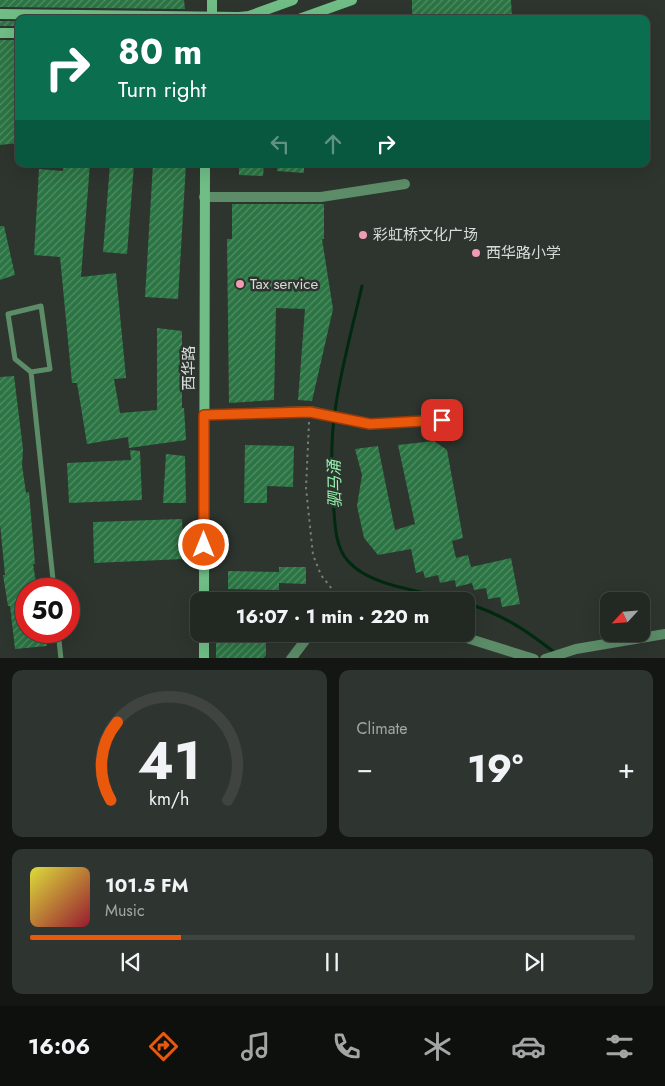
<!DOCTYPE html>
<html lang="en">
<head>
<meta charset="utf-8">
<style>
	body { margin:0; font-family:Jost,"Noto Sans SC",sans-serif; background:#2e342f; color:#f1f3f6; height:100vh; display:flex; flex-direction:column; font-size:19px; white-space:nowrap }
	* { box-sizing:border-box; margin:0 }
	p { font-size:16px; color:#a2a6a5 }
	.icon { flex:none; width:28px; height:28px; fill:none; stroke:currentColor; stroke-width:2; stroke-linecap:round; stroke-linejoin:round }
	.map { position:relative; height:658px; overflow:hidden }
	.details { display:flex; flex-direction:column; gap:12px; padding:12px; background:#131613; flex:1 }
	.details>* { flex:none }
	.hud { position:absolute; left:15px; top:15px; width:635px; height:152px; border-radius:10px; box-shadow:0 5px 20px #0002,0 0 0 1px #3f4440; background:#0b6e4f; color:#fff; overflow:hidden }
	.needle { width:32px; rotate:244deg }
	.tools { position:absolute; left:600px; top:592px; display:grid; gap:10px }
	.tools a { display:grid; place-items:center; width:50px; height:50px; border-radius:10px; background:#222822; box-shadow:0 5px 20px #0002,0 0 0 1px #3f4440; font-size:25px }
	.speed { position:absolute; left:15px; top:578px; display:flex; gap:10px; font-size:25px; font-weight:700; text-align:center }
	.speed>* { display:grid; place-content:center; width:65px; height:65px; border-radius:50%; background:#222822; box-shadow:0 5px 20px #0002,0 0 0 1px #3f4440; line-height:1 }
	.speed .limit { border:8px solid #d22; background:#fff; color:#111 }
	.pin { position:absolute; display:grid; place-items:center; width:42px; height:42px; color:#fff; margin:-21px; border-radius:10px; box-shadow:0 2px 8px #0006 }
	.me { position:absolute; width:55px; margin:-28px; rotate:0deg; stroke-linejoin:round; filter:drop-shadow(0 0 4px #0008) }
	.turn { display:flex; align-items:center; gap:18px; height:105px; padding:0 20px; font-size:22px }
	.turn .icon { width:65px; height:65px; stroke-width:2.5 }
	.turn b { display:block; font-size:35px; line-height:42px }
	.lanes { display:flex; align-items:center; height:48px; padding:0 20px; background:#0003; justify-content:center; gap:25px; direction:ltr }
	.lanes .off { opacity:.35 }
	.big { font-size:38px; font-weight:700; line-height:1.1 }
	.details .widget { flex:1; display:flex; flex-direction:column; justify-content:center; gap:8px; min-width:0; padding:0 18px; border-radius:10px; background:#2e342f }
	.details .dial { align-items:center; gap:0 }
	.dial svg { height:130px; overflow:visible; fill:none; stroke:#3f4440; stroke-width:7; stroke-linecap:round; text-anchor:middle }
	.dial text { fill:#f1f3f6; stroke:none }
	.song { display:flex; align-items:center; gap:15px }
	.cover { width:60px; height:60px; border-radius:8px; background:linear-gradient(135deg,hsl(60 70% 55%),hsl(350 70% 35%)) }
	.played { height:5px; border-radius:2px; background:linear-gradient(90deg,#ea580c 25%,#3f4440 25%) }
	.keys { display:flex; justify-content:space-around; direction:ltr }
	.heat { display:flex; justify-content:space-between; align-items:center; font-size:28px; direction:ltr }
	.details .tiles { flex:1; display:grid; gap:12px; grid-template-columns:1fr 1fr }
	.widget:last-child { grid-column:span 2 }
	.trip { position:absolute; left:190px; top:592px; width:285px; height:50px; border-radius:10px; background:#222822; box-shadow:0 5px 20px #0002,0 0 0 1px #3f4440; font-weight:700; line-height:50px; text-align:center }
	.dock { display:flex; height:80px; justify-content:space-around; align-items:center; background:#0e100e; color:#a2a6a5 }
	.dock .icon { width:35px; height:35px }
	.dock .selected { color:#ea580c }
	.dock b { font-size:22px; color:#f1f3f6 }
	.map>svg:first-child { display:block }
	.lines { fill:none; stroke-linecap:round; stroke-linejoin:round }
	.stream { stroke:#012910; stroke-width:3 }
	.building { fill:url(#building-hatch) }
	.path { stroke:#767d77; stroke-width:2; stroke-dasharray:2.5 4; stroke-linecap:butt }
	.lane { stroke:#5c8c68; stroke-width:5 }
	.street { stroke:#5c8c68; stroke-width:10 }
	.secondary { stroke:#70be86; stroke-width:10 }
	.route-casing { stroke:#983908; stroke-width:12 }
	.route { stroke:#ea580c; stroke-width:9 }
	.poi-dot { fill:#f19ab2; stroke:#2d352e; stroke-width:2 }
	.labels { text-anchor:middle; stroke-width:5; stroke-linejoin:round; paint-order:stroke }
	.poi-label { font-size:15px; fill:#d7dcd8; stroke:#2d352e; text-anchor:start }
	.street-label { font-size:15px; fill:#d7dcd8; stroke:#2d352e }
	.water-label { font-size:16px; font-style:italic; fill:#94f7af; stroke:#2d352e }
</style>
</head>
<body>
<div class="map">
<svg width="665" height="659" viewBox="0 0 665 659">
	<defs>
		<pattern id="building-hatch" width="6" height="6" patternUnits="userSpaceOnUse" patternTransform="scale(1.25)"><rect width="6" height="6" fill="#2b7443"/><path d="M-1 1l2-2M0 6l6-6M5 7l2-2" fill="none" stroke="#538e66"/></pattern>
	</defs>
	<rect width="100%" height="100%" fill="#2d352e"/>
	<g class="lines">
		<!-- stream -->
		<path class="stream" d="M 362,286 C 353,325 342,365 336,404 C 330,439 331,476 334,511 C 335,527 336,548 348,561 C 371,588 428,591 461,601
			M 466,603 C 507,616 530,633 563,659"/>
	</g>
	<!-- building -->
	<path class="building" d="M 0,0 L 184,0 L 185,9 L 0,7 Z
		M 412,0 L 511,0 L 512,19 L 412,19 Z
		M 0,21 L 19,21 L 19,26 L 0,26 Z
		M 0,40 L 19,40 L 19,108 L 17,108 L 18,143 L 0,145 Z
		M 64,164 L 90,164 L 81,277 L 116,273 L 126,378 L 114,379 L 120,413 L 157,410 L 157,328 L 182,331 L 182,408 L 184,408 L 186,440 L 129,448 L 128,437 L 87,444 L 77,383 L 72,383 L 60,257 L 34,255 L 39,169 L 63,171 Z
		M 110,164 L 134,164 L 127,254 L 103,252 Z
		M 153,164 L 186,164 L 178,299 L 145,297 Z
		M 239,164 L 264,164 L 263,176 L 239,175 Z
		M 278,164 L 304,164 L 304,173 L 277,171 Z
		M 232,204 L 324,204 L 324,239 L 322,239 L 333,309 L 312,401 L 298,400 L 305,309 L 276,308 L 274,400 L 229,403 L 227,239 L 232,239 Z
		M 0,226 L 4,226 L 15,275 L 0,280 Z
		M 14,376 L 23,449 L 22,465 L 26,493 L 29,492 L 35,564 L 33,564 L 37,589 L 26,589 L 26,631 L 45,631 L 47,646 L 15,649 L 10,606 L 8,606 L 3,575 L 5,575 L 0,524 L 0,377 Z
		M 434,441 L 447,450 L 463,538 L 452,541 L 456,558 L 468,555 L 471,567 L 511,558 L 520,604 L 502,607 L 500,597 L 488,599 L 486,588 L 474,590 L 472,583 L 456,587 L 455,580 L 440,583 L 438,575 L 425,578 L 423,571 L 416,573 L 411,549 L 378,555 L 364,538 L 357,506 L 362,475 L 355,449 L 378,446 L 395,530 L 415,524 L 398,445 Z
		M 245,445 L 294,446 L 293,487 L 267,486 L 267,503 L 244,503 Z
		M 130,450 L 140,451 L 142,500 L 69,503 L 67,463 L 131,460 Z
		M 166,454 L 185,456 L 186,503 L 163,503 Z
		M 182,519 L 184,559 L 94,563 L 93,522 Z
		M 279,567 L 306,567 L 306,584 L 279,583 L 279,590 L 228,589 L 228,571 L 279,572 Z
		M 216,639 L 266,641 L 266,655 L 263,659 L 216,659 Z"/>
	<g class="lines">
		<!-- path -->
		<path class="path" d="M 309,422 L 306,488 L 313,555 L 321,575 L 332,589"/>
		<!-- lane -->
		<path class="lane" d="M 31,372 L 50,369 L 41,306 L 8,314 L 15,359 L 31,372 L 54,589
			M 58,631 L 61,659"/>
		<!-- street -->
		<path class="street" d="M 204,197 L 321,197 L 405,184
			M 204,415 L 310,411 L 370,424 L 442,420
			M 335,601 L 338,597 L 353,601
			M 454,634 L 534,659
			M 291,659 L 310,634
			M 545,659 L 576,649 L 665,634"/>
		<!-- secondary -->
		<path class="secondary" d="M 0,14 L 239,17 L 249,16 L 293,0
			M 212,19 L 212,0
			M 299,19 L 352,0
			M 0,33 L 19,33
			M 204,601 L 205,164
			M 204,634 L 204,659"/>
	</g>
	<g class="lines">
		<defs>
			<path id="route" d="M 204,545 L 204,415 L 310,412 L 370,424 L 442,420"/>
		</defs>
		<!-- route casing -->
		<use href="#route" class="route-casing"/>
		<!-- route -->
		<use href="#route" class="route"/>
	</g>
	<!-- markers -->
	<g class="poi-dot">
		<circle cx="363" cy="235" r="5"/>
		<circle cx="476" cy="253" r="5"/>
		<circle cx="240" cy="284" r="5"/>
	</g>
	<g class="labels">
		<!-- poi labels -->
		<g class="poi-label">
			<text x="373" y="240">彩虹桥文化广场</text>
			<text x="486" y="258">西华路小学</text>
			<text x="250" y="289">Tax service</text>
		</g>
		<!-- street labels -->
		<g class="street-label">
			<text transform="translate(189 368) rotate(-90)" y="5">西华路</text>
		</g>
		<!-- water labels -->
		<g class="water-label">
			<text transform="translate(334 484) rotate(-91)" y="6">驷马涌</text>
		</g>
	</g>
</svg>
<div class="tools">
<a><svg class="needle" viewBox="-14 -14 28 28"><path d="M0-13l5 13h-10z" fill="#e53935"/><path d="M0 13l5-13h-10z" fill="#a2a6a5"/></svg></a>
</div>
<div class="speed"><div class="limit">50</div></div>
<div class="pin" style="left:442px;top:420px;background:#d93025"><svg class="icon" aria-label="arrive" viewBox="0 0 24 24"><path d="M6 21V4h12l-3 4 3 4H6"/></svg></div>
<svg class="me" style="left:204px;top:545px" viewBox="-20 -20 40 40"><circle r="17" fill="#ea580c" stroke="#fff" stroke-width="3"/><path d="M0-11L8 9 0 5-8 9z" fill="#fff"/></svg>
<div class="trip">16:07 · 1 min · 220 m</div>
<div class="hud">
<div class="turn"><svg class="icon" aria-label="right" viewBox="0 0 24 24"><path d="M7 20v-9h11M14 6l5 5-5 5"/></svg><div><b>80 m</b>Turn right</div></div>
<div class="lanes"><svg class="icon off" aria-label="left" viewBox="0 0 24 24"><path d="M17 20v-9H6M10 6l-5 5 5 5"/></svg><svg class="icon off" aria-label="ahead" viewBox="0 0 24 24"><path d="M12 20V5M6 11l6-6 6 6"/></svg><svg class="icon" aria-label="right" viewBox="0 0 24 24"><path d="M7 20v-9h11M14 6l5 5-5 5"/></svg></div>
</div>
</div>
<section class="details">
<div class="tiles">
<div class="widget dial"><svg viewBox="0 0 100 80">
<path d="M14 69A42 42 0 1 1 86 69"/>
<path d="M14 69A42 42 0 0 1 18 21" stroke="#ea580c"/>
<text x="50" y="56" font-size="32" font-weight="700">41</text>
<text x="50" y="72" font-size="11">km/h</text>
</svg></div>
<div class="widget"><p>Climate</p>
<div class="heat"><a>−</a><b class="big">19°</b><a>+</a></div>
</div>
<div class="widget">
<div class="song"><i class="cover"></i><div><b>101.5 FM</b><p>Music</p></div></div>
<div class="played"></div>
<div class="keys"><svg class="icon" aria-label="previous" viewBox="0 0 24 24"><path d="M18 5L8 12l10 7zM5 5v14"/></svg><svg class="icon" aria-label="pause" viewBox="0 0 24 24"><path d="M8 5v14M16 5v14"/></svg><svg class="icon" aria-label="next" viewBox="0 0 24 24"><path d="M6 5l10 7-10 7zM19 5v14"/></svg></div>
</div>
</div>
</section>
<nav class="dock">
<b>16:06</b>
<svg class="icon selected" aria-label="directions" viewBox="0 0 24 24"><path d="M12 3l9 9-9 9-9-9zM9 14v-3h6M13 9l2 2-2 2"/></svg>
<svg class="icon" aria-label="music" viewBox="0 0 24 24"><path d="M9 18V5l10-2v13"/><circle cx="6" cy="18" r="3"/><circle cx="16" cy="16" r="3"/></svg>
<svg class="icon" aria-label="phone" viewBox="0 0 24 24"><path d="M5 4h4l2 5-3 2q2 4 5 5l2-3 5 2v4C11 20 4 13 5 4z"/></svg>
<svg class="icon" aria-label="climate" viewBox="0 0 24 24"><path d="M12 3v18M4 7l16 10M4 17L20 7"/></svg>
<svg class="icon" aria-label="car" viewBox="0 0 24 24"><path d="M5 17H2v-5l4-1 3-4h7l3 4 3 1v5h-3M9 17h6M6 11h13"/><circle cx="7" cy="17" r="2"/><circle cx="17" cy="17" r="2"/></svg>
<svg class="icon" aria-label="filters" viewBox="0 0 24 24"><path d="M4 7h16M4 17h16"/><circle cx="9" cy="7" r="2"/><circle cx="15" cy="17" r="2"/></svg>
</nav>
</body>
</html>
